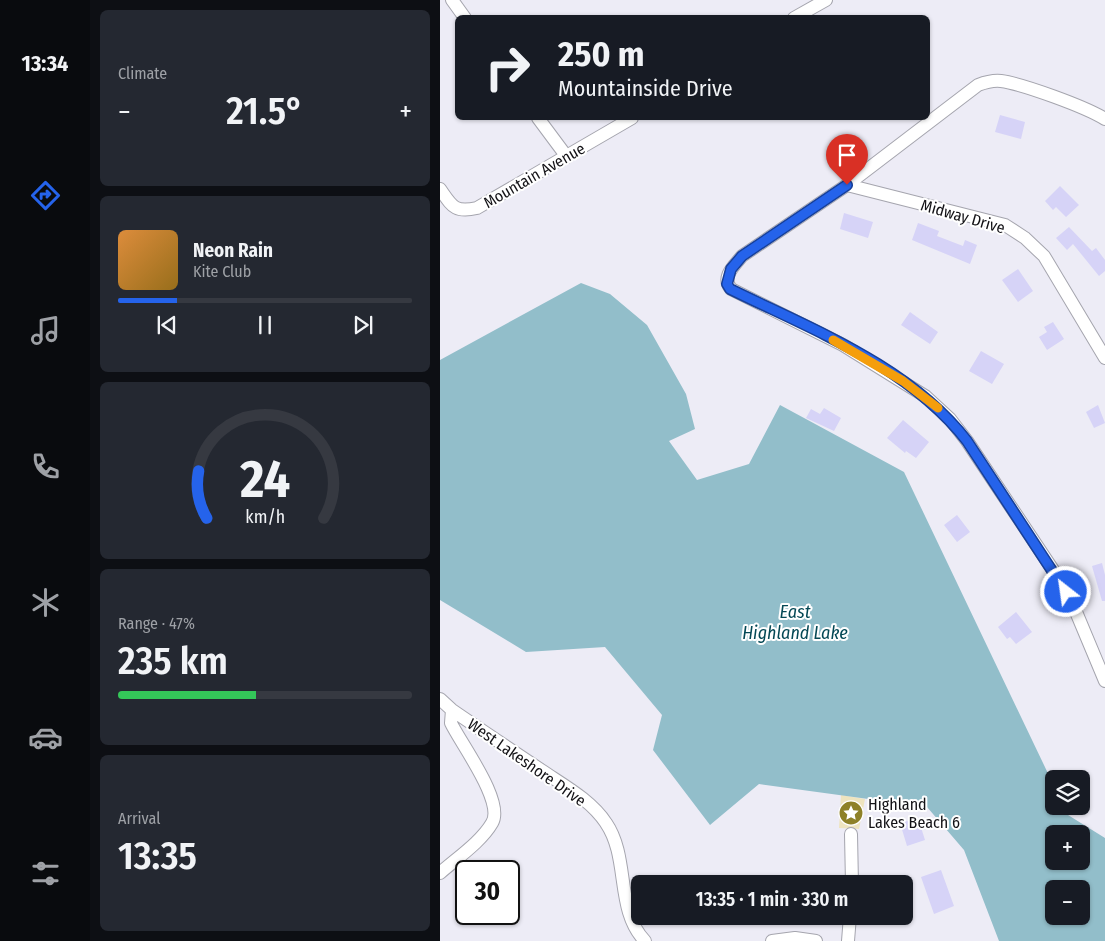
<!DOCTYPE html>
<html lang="en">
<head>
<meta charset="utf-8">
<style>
	body { margin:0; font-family:"Fira Sans Condensed",sans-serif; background:#242831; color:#f1f3f6; height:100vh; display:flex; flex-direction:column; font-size:19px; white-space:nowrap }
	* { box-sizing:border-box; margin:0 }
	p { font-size:16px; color:#9ea1a6 }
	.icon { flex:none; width:28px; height:28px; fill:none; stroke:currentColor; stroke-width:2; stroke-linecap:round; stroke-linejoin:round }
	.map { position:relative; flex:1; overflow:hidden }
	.panel { display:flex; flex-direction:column; gap:10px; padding:10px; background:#0d0f14; width:350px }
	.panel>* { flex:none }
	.hud { position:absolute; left:15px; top:15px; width:475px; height:105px; border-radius:8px; box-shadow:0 1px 4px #0004; background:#171b24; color:#f1f3f6; overflow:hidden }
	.controls { position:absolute; left:605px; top:770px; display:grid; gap:10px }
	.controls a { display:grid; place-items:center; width:45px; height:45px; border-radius:8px; background:#171b24; box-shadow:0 1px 4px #0004; font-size:25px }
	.speed { position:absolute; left:15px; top:860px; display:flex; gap:10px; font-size:25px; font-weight:700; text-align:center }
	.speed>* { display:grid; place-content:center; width:65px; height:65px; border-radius:50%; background:#171b24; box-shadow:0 1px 4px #0004; line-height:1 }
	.speed .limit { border:2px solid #111; border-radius:8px; background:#fff; color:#111 }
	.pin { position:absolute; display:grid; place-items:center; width:42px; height:42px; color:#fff; margin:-51px -21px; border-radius:50% 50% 50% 0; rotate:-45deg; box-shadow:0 0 5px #0007 }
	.pin .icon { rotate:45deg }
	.me { position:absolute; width:55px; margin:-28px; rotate:330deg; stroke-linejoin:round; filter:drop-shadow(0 0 4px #0008) }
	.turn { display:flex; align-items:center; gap:18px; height:105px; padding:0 20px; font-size:22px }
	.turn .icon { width:65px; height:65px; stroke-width:2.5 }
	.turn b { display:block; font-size:35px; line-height:42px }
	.big { font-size:38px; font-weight:600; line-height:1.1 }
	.panel .card { flex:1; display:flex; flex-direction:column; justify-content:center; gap:8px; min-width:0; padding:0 18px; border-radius:8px; background:#242831 }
	.panel .dial { align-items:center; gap:0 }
	.dial svg { height:130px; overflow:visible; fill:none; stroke:#363941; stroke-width:7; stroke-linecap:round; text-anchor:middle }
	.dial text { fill:#f1f3f6; stroke:none }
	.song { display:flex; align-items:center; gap:15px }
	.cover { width:60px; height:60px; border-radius:8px; background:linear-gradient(135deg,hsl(30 70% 55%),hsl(40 70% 35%)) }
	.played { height:5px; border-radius:2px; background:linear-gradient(90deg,#2563eb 20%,#363941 20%) }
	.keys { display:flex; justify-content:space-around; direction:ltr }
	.heat { display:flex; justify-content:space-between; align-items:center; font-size:28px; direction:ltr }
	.charge { height:8px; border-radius:4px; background:linear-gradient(90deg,#34c759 47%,#363941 0) }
	.trip { position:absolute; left:191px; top:875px; width:282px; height:50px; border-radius:8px; background:#171b24; box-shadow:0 1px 4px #0004; font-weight:600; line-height:50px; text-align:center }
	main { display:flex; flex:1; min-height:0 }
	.tab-bar { display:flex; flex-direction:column; width:90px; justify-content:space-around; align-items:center; background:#090b0e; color:#9ea1a6 }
	.tab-bar .icon { width:35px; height:35px }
	.tab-bar .active { color:#2563eb }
	.tab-bar b { font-size:22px; color:#f1f3f6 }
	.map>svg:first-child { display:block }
	.sand { fill:#eee4bf }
	.water { fill:#92beca; fill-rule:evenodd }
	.building { fill:#d6d3f7 }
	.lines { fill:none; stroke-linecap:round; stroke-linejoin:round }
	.minor-casing { stroke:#a5a5ae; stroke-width:14 }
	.minor { stroke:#fff; stroke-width:12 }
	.route-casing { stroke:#184099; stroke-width:12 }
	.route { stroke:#2563eb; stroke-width:9 }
	.slow { stroke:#f59e0b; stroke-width:9 }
	.labels { text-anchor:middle; stroke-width:4; stroke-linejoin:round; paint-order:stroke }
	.street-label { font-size:16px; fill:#131216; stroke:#fff }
	.poi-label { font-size:16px; fill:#131216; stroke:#fff; text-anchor:start }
	.water-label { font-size:18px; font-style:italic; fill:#044855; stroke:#fff }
</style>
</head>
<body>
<main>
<nav class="tab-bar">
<b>13:34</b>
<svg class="icon active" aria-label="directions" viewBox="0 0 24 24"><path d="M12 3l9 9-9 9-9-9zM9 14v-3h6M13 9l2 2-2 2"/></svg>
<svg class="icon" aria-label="music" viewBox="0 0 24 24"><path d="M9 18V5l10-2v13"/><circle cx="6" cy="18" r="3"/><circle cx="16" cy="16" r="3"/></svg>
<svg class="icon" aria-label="phone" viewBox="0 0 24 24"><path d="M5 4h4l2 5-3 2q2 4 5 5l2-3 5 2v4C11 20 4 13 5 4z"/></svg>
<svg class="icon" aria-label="climate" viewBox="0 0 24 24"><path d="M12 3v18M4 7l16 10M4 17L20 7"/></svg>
<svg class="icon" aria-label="car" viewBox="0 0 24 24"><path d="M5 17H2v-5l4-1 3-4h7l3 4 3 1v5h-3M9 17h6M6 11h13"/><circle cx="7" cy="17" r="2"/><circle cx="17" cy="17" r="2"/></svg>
<svg class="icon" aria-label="filters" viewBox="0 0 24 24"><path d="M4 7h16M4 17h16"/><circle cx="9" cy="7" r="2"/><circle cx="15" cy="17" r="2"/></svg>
</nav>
<section class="panel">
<div class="card"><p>Climate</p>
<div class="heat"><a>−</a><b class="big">21.5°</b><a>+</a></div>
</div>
<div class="card">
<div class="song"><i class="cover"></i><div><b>Neon Rain</b><p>Kite Club</p></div></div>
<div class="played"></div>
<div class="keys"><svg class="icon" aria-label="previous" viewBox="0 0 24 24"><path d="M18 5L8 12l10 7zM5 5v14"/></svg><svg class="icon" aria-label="pause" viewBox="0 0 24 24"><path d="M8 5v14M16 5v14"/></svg><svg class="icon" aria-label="next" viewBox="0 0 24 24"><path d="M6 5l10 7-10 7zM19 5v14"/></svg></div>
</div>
<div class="card dial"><svg viewBox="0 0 100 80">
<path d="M14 69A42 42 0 1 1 86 69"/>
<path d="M14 69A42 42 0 0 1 9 40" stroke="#2563eb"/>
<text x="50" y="56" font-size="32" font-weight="700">24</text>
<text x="50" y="72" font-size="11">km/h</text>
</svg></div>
<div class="card"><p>Range · 47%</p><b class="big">235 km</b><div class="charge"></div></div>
<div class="card"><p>Arrival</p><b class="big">13:35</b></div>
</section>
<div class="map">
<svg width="665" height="941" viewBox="0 0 665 941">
	<rect width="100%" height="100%" fill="#edecf6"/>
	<!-- sand -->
	<path class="sand" d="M 401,795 L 425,799 L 419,829 L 399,828 Z"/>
	<!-- water -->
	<path class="water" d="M 141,283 L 170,294 L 207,325 L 246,394 L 255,429 L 229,441 L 257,480 L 309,464 L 340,405 L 464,472 L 614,786 L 614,806 L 624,806 L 628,815 L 665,838 L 665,941 L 559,941 L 524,850 L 487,807 L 319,784 L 270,825 L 213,750 L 222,715 L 165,647 L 86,652 L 0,600 L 0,360 ZM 614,834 L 641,834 L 641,861 L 614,861 ZM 614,889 L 641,889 L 641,916 L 614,916 Z"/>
	<!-- building -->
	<path class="building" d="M 560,115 L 585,122 L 581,139 L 555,132 Z
		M 620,186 L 639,205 L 626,217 L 616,207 L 613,210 L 605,201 Z
		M 404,213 L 433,222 L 428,238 L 400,229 Z
		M 478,223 L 499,231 L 497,236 L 523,246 L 525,240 L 537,245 L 530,264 L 472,240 Z
		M 629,227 L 652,251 L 656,248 L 665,260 L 665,271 L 659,276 L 633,244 L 627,250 L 616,238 Z
		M 578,269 L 593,291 L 578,302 L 562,280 Z
		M 470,312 L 498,332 L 490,344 L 461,325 Z
		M 613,322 L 624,339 L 607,350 L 599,337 L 607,332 L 604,327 Z
		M 541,351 L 564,364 L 552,384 L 529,371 Z
		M 658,405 L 665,423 L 654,428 L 646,412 Z
		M 384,408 L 401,418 L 394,431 L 366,418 L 371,409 L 380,414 Z
		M 463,420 L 489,442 L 476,458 L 466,451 L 465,453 L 447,438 Z
		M 517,515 L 530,532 L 517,542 L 504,525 Z
		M 662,563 L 665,575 L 665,601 L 662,601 L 652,566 Z
		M 576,612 L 592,632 L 576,644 L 570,637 L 567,639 L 558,627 Z
		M 478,818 L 485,840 L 467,846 L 460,823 Z
		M 501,870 L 514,906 L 494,914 L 481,877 Z"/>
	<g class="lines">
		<defs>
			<path id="minor" d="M 12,0 L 25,18
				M 354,18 L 386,0
				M 98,118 L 127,157
				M 665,119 C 646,107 583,84 561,81 C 553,80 546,82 538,85 L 407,185 L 302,256 C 294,266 281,277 291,289 L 403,345 L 485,396 L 510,419 L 527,441 L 617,576 L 634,607 L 665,681
				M 407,185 L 565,225 L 585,238 L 604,256 L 665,358
				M 0,189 C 12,206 14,213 37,208 L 192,118
				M 0,699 L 12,710 C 41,730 71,750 101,770 C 123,785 151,800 166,823 C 190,858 175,910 205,941
				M 411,834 L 412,884
				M 0,873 C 17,858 41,842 52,823 C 65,802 21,744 11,723 L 12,710
				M 332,941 L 355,938 L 376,941
				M 408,941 L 410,916"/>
		</defs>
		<!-- minor casing -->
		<use href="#minor" class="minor-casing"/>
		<!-- minor -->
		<use href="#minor" class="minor"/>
	</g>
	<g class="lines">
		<defs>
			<path id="route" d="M 407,185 L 302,256 L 291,269 L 287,284 L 290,289 C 373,330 469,366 527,441 L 626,592"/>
		</defs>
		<!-- route casing -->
		<use href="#route" class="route-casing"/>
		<!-- route -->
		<use href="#route" class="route"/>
		<!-- slow -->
		<path class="slow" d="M 393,340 L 463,381 L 498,408"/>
	</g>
	<!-- icons -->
	<defs>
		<symbol id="sight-disc" viewBox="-11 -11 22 22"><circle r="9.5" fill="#8e8128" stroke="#fff"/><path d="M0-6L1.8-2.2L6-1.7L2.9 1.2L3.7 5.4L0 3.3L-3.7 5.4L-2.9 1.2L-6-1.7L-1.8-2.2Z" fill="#fff"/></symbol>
	</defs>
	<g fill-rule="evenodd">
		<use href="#sight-disc" x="397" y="799" width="28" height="28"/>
	</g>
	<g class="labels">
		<!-- street labels -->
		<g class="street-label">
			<text transform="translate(94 175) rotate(-30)" y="6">Mountain Avenue</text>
			<text transform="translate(523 216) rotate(16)" y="6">Midway Drive</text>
			<text transform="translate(87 762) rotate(35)" y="6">West Lakeshore Drive</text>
		</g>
		<!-- poi labels -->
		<g class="poi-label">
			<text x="428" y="810">Highland<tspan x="428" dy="18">Lakes Beach 6</tspan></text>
		</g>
		<!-- water labels -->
		<g class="water-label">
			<text x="355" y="618">East<tspan x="355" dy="21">Highland Lake</tspan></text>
		</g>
	</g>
</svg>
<div class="controls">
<a><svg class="icon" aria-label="layers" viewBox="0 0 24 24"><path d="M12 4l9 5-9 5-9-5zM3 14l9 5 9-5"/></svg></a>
<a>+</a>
<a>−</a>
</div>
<div class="speed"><div class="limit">30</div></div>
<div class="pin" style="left:407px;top:185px;background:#d93025"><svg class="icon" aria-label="arrive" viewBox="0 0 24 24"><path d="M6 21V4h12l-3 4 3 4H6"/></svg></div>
<svg class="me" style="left:626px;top:592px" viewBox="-20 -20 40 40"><circle r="17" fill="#2563eb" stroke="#fff" stroke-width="3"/><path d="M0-11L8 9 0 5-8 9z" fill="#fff"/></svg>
<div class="trip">13:35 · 1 min · 330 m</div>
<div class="hud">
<div class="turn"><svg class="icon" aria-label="right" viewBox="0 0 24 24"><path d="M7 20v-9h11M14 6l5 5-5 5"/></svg><div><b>250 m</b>Mountainside Drive</div></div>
</div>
</div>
</main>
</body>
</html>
